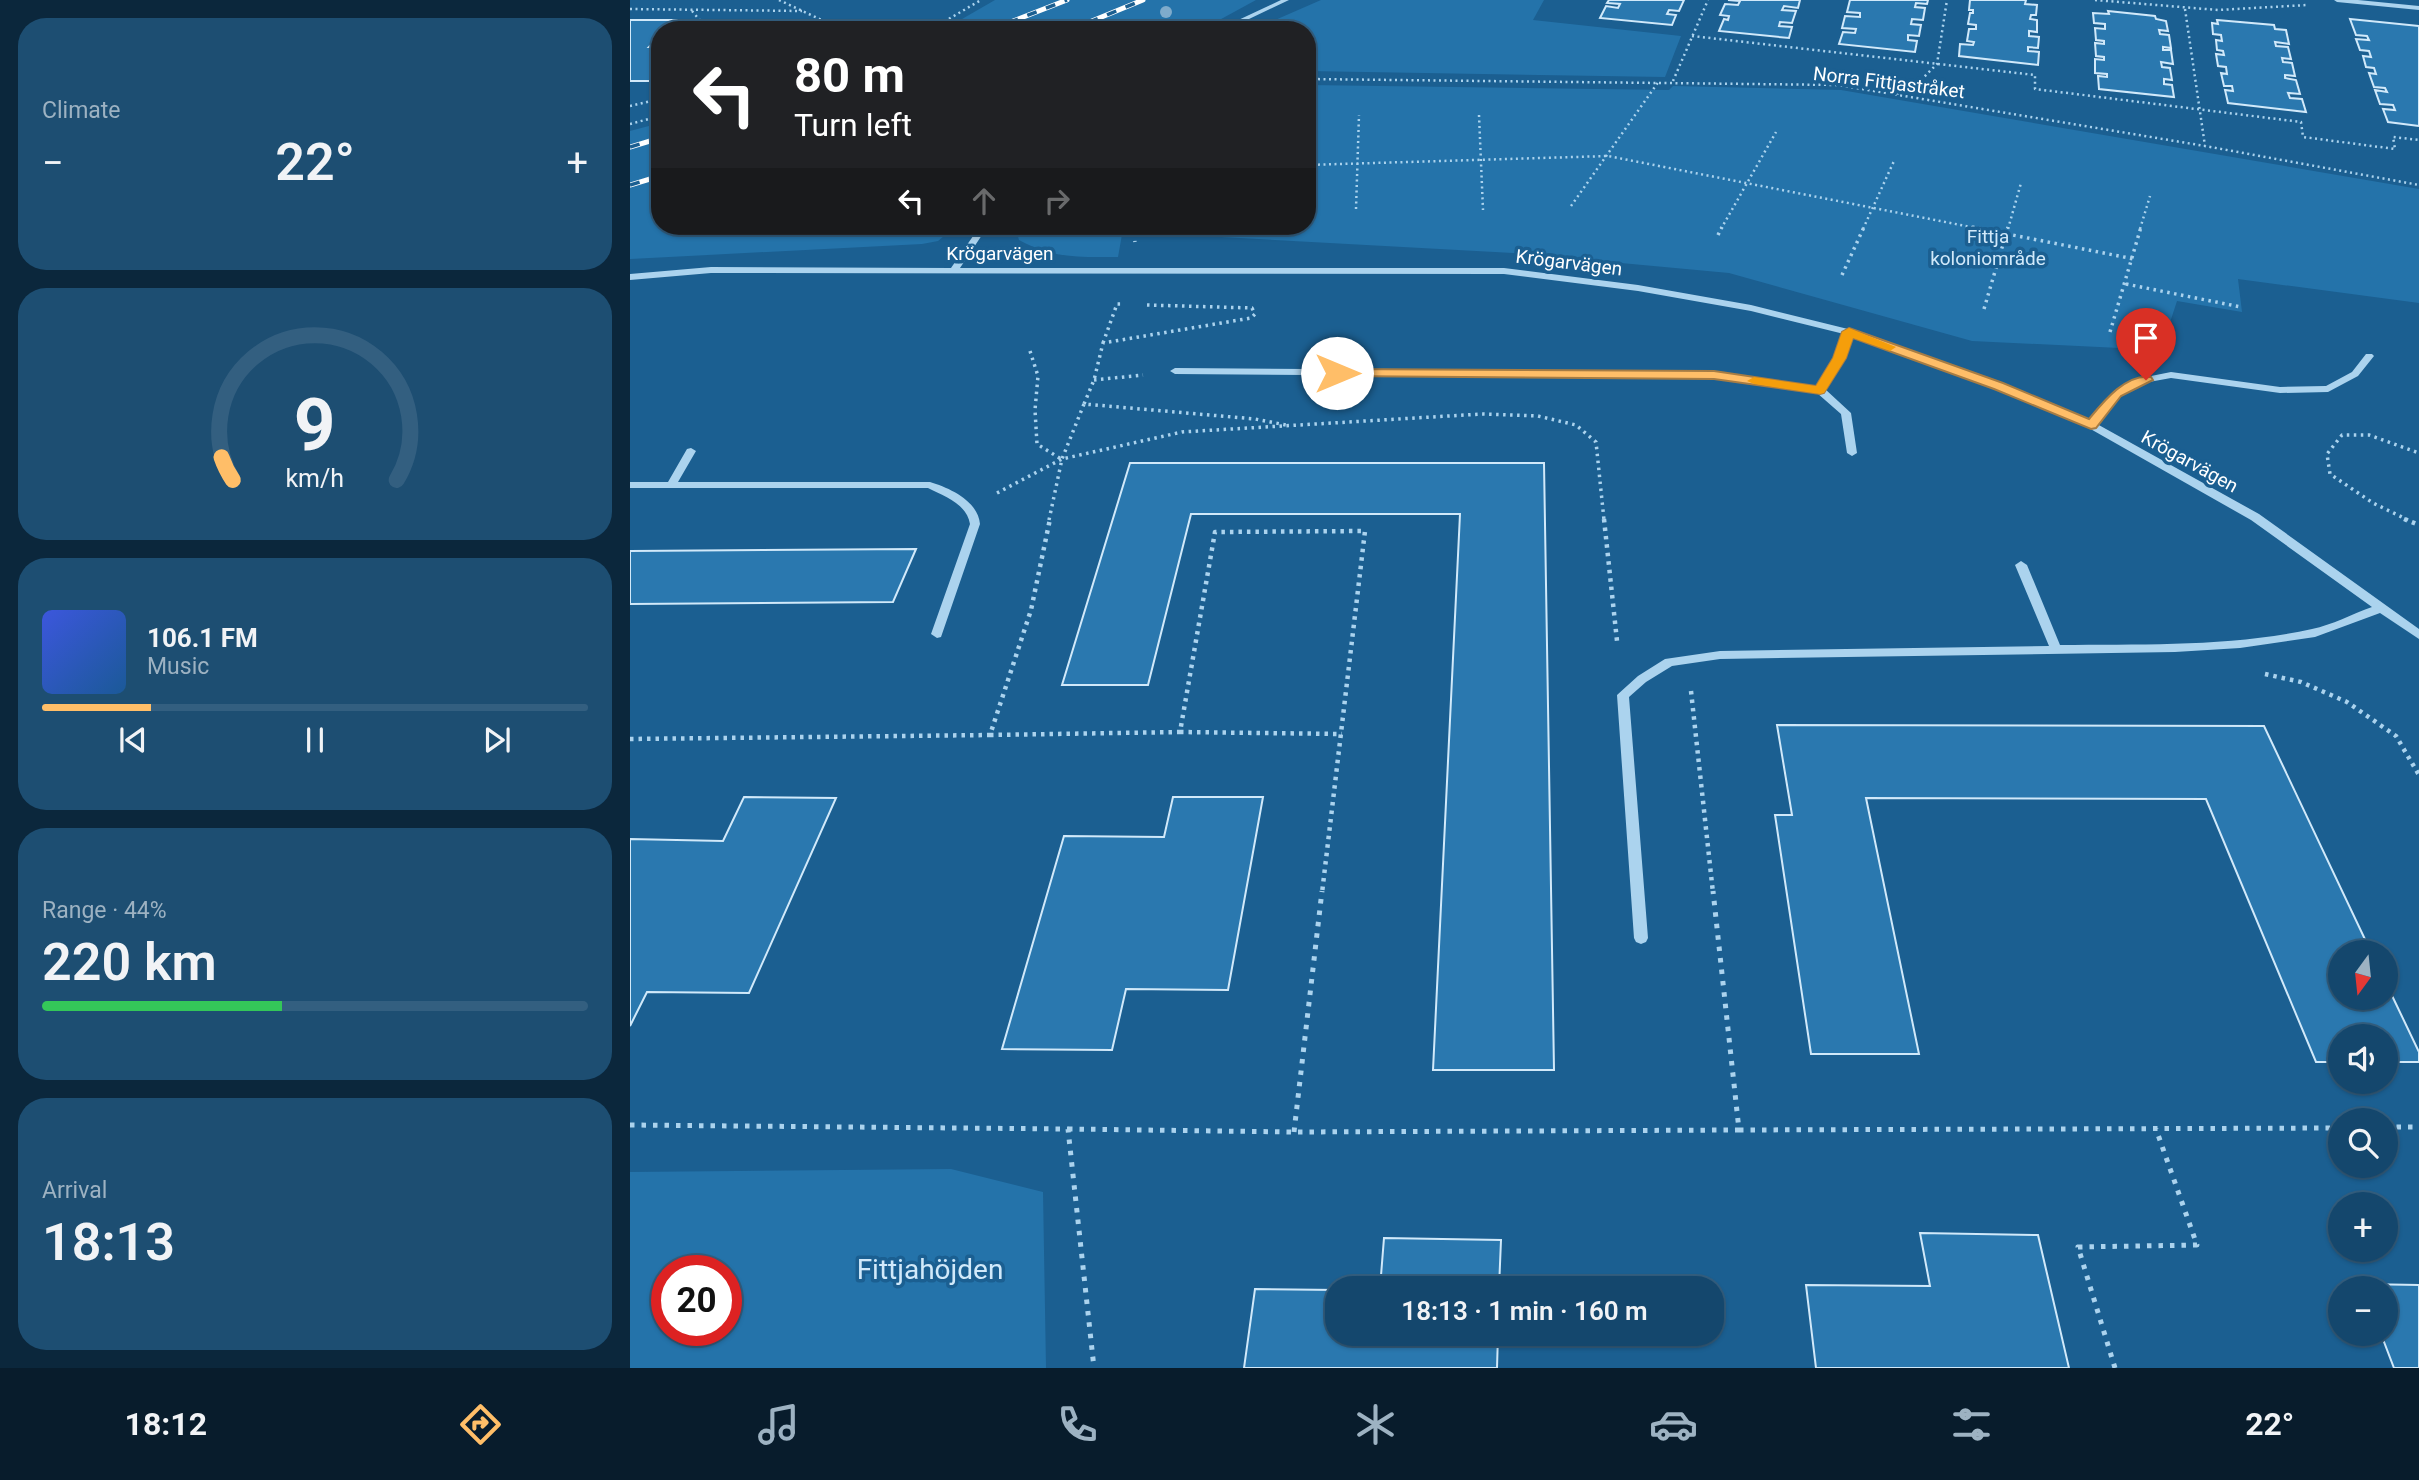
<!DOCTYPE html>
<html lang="en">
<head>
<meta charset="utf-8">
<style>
	body { margin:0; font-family:Roboto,sans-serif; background:#1d4e72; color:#f1f3f6; height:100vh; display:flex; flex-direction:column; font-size:26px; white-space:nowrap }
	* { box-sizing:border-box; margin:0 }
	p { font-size:23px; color:#9db2c2 }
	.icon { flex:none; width:38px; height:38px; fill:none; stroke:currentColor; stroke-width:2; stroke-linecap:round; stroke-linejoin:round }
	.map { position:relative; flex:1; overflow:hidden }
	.drawer { display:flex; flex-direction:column; gap:18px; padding:18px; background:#0b273c; width:630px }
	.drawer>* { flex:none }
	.top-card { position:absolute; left:21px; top:21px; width:665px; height:214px; border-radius:28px; box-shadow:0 2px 5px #0004,0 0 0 2px #335f80; background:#202124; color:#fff; overflow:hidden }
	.needle { width:46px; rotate:195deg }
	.fabs { position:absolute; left:1698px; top:940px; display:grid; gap:14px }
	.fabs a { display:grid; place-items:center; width:70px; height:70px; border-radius:50%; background:#14476d; box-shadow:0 2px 5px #0004,0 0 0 2px #335f80; font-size:35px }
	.speed { position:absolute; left:21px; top:1255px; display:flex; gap:14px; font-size:35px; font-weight:700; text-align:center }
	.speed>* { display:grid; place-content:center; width:91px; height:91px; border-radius:50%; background:#14476d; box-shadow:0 2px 5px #0004,0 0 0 2px #335f80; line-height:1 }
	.speed .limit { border:10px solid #d22; background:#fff; color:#111 }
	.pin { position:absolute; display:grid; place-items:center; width:60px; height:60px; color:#fff; margin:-72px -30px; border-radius:50% 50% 50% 0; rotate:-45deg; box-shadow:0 0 7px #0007 }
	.pin .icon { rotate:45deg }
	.me { position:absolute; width:77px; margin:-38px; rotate:90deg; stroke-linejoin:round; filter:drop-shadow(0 0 5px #0008) }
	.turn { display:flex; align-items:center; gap:24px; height:147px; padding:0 28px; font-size:32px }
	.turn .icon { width:91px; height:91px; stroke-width:2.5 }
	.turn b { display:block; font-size:49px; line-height:60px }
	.lanes { display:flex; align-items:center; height:66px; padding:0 28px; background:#0003; justify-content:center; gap:35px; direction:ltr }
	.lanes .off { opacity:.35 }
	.big { font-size:52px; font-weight:600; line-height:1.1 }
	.drawer .card { flex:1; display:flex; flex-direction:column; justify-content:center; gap:10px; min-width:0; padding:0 24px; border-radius:28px; background:#1d4e72 }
	.drawer .dial { align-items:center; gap:0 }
	.dial svg { height:182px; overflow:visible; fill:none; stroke:#335f80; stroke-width:7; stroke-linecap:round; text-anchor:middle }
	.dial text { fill:#f1f3f6; stroke:none }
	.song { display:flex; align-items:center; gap:21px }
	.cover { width:84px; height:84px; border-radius:10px; background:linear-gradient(135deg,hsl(230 70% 55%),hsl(210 70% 35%)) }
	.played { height:7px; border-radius:4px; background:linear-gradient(90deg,#ffbe68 20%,#335f80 20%) }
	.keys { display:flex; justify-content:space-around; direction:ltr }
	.heat { display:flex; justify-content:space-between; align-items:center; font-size:38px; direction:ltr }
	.charge { height:10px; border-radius:5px; background:linear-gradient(90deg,#34c759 44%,#335f80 0) }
	.trip { position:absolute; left:695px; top:1276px; width:399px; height:70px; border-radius:28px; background:#14476d; box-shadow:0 2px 5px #0004,0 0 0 2px #335f80; font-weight:600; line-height:70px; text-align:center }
	.dock { display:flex; height:112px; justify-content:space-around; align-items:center; background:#081c2c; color:#9db2c2 }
	.dock .icon { width:49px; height:49px }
	.dock .selected { color:#ffbe68 }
	.dock b { font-size:32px; color:#f1f3f6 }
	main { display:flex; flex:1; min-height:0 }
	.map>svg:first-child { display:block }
	.green { fill:#2473aa; fill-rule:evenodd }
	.building { fill:#2a78af; stroke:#d1e9fa; stroke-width:2 }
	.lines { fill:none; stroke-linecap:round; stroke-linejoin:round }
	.path-far3 { stroke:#abd3ee; stroke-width:2.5; stroke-dasharray:2 3.5; stroke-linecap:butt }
	.path-far2 { stroke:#abd3ee; stroke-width:3.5; stroke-dasharray:2.5 4.5; stroke-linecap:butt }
	.path-far1 { stroke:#abd3ee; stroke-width:4.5; stroke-dasharray:3.5 5; stroke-linecap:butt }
	.path { stroke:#abd3ee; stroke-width:5; stroke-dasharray:4.5 7; stroke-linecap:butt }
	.minor { fill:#abd3ee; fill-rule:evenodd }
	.rail-casing { stroke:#fff; stroke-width:5 }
	.rail { stroke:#1b5f91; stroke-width:3.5; stroke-dasharray:10; stroke-linecap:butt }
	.tree { fill:#7fabcb }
	.route { fill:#ffbe68; stroke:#a67c44; stroke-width:2 }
	.slow { fill:#f59e0b }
	.labels { text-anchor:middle; stroke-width:7; stroke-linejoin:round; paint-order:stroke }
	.far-street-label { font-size:19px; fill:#fff; stroke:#1b5f91 }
	.far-park-label { font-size:19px; fill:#d1e9fa; stroke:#1b5f91 }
	.near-park-label { font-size:28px; fill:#d1e9fa; stroke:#1b5f91 }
</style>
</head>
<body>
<main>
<section class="drawer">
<div class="card"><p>Climate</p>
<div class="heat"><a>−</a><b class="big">22°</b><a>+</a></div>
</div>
<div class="card dial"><svg viewBox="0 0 100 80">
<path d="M14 69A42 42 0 1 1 86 69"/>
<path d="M14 69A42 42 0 0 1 9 59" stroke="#ffbe68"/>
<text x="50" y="56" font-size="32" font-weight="700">9</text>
<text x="50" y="72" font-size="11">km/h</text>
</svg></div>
<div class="card">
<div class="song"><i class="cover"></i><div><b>106.1 FM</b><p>Music</p></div></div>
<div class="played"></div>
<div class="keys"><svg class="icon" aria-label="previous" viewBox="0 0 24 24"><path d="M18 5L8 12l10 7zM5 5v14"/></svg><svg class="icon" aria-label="pause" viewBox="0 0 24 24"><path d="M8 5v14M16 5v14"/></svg><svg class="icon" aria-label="next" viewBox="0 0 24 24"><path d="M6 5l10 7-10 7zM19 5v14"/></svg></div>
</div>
<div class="card"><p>Range · 44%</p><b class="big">220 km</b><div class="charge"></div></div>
<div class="card"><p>Arrival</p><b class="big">18:13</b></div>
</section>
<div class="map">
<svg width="1789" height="1368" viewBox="0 0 1789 1368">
	<rect width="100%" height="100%" fill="#1b5f91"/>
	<!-- green -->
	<path class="green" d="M 365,0 L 626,0 L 571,30 L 313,30 Z
		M 691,0 L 914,0 L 903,20 L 1051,36 L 1035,77 L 677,71 L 677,30 L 622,30 Z
		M 677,85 L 1039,90 L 1043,86 L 1211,90 L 1789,189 L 1789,303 L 1608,279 L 1612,312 L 1547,301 L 1531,350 L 1342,341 L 1099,273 L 883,253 L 591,237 L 577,226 L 677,226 Z
		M 30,123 L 30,226 L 326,226 L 308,241 L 292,244 L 0,259 L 0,131 Z
		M 385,226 L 493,226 L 493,229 L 488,257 C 450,257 423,259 389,240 Z
		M 321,1169 L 413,1192 L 416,1368 L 0,1368 L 0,1172 ZM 96,1270 L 96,1330 L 37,1330 L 37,1270 Z"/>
	<!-- building -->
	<path class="building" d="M 979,0 L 1054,0 L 1049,11 L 1039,10 L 1037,14 L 1046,15 L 1042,25 L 970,18 L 976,6 L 988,8 L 990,4 L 977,3 Z
		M 1098,0 L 1170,0 L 1168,8 L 1154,6 L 1152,10 L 1166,11 L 1162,23 L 1150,22 L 1149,26 L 1162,27 L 1159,38 L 1089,31 L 1094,19 L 1098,20 L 1099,16 L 1090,15 L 1095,4 L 1108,5 L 1110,1 Z
		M 1220,0 L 1298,0 L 1297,4 L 1286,3 L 1285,7 L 1295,8 L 1293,20 L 1282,19 L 1281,24 L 1291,25 L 1289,36 L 1278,35 L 1278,40 L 1287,41 L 1285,52 L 1209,44 L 1213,32 L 1225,33 L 1226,29 L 1212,28 L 1215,16 L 1230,17 L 1230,13 L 1217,12 Z
		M 1340,0 L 1396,0 L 1395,4 L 1407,5 L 1406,15 L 1401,15 L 1400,19 L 1407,20 L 1407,32 L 1399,31 L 1399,36 L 1409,37 L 1408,48 L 1398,47 L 1398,51 L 1409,52 L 1408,65 L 1329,56 L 1330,44 L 1343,45 L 1344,42 L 1337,41 L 1339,29 L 1346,29 L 1346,25 L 1338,24 L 1340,13 L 1343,13 L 1343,10 L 1339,10 Z
		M 1478,11 L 1525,16 L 1526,19 L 1536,21 L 1538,31 L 1529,30 L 1530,34 L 1539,35 L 1541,48 L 1533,47 L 1533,50 L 1541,50 L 1543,64 L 1531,62 L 1532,67 L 1540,68 L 1542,80 L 1534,79 L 1534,84 L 1542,85 L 1544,97 L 1469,89 L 1468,76 L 1477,77 L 1477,74 L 1465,73 L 1465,59 L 1474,60 L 1474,57 L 1466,56 L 1465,43 L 1474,44 L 1474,41 L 1466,40 L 1465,28 L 1475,29 L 1475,24 L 1464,23 L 1463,13 L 1479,14 Z
		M 1720,19 L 1789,26 L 1789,126 L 1758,122 L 1753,109 L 1765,110 L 1763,105 L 1750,104 L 1745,90 L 1757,92 L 1755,88 L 1744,87 L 1739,73 L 1746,74 L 1744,68 L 1736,67 L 1733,56 L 1741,57 L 1739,51 L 1730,50 L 1726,39 L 1739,40 L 1737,36 L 1726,35 Z
		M 0,20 L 46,20 L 36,30 L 30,30 L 30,36 L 19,47 L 30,47 L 30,81 L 0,81 Z
		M 1587,20 L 1644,25 L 1645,29 L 1656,30 L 1659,44 L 1645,42 L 1646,46 L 1658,47 L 1661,59 L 1652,58 L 1653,62 L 1662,63 L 1665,76 L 1655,75 L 1655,78 L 1666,80 L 1670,94 L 1658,93 L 1660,98 L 1672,99 L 1676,112 L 1598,103 L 1595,90 L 1603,91 L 1602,86 L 1594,86 L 1591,73 L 1597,74 L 1596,67 L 1588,66 L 1586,54 L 1594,55 L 1593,51 L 1587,50 L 1586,40 L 1592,41 L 1591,35 L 1583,34 L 1582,23 L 1588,24 Z
		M 500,463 L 914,463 L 924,1070 L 803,1070 L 830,514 L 561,514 L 518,685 L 432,685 Z
		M 286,549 L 263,602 L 0,604 L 0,551 Z
		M 1147,725 L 1634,726 L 1741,952 L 1710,952 L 1710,998 L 1755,998 L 1755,981 L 1789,1052 L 1789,1062 L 1755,1062 L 1755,1036 L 1710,1036 L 1710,1062 L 1686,1062 L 1576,799 L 1236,798 L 1289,1054 L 1181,1054 L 1145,815 L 1162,815 Z
		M 114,797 L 206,798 L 119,993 L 17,992 L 0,1026 L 0,839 L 93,841 Z
		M 543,797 L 633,797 L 598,990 L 496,989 L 482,1050 L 372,1049 L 434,836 L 534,837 Z
		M 1290,1233 L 1408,1235 L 1439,1368 L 1186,1368 L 1176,1285 L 1300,1286 Z
		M 754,1238 L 871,1240 L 869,1288 L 750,1288 Z
		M 1732,1284 L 1789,1285 L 1789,1368 L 1764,1368 L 1751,1334 L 1755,1334 L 1755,1288 L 1734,1288 Z
		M 625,1289 L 707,1290 L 707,1334 L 868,1334 L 867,1368 L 614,1368 Z"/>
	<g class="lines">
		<!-- path-far3 -->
		<path class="path-far3" d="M 149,0 L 213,30
			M 1465,0 L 1588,10 L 1677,5
			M 0,9 L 172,11
			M 1555,9 L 1575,146
			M 62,11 L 78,30
			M 187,30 L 204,26
			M 300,30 L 351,0
			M 1062,36 L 1405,75 L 1405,89 L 1671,122 L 1673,137 L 1765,149 L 1763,137 L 1789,140
			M 677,79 L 1208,85 L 1575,146 L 1789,185
			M 1043,81 L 1078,0
			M 1267,94 L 1293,78 L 1307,64 L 1317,0
			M 0,106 L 30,99
			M 849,115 L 853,210
			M 0,124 L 30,116
			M 677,165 L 978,156 L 1351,229
			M 941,206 L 1029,81
			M 726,209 L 729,115
			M 503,226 L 503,229
			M 1091,229 L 1146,132
			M 1233,229 L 1264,161
			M 1378,229 L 1391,183
			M 1510,229 L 1520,196"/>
		<!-- path-far2 -->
		<path class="path-far2" d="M 503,227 L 505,242
			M 1342,227 L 1504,259
			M 1088,235 L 1092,227
			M 1212,275 L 1234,227
			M 1496,284 L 1611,307
			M 517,305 L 622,308 L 625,314 L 621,318 L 473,343 L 464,380 L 454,404 L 625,419 L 656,425
			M 1354,309 L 1378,227
			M 1480,332 L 1511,227
			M 473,343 L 487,304 L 491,304
			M 400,351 L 408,376 L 405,410 L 407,444 L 431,459
			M 464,380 L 513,375
			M 367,493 L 432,459 L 552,432 L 852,414 L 908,416 L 946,425 L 966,442 L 974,520
			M 419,520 L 432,459 L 454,404
			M 1778,520 L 1743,503 L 1700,474 L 1697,454 L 1712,435 L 1739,435 L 1789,453"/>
		<!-- path-far1 -->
		<path class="path-far1" d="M 974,519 L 987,641
			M 1774,519 L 1789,525
			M 1635,674 L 1671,682 L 1717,702 L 1766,736 L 1789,775
			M 1061,691 L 1083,893
			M 550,732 L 712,734
			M 360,735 L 550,732 L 585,532 L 735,531 L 692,893
			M 0,739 L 360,735 L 401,610 L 420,519"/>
		<!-- path -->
		<path class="path" d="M 0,1125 L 438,1129 L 464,1368
			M 1755,1127 L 1789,1127
			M 438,1129 L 664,1132 L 1109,1130 L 1083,891
			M 1109,1130 L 1710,1128
			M 664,1132 L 692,891
			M 1485,1368 L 1448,1247 L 1567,1245 L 1526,1129"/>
		<!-- minor -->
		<path class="minor" d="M 651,0 L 659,0 L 596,30 L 587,30 Z
			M 1704,0 L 1728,0 L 1789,6 L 1789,10 L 1707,2 Z
			M 350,226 L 358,226 L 330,268 L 874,268 L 1008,285 L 1121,305 L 1222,330 L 1371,384 L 1459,421 L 1484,391 L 1516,377 L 1541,372 L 1650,387 L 1696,386 L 1722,372 L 1736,354 L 1742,354 L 1744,356 L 1728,376 L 1698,392 L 1650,393 L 1541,378 L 1519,382 L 1490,395 L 1467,424 L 1629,514 L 1789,629 L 1789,639 L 1750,613 L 1685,637 L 1610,648 L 1545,652 L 1090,659 L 1042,666 L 1016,682 L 999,697 L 1018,938 L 1016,942 L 1011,944 L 1006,942 L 1004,938 L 987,695 L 1008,676 L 1035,659 L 1090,651 L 1419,646 L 1385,565 L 1391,561 L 1397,565 L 1430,645 C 1514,644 1600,647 1682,629 C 1702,625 1722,614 1742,607 L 1621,520 L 1457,427 L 1365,388 L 1222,336 L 1215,358 L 1195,389 L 1221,413 L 1227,453 L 1222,456 L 1217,453 L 1211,414 L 1187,393 L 1084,378 L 545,374 L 540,371 L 545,368 L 1084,372 L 1187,387 L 1205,358 L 1214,334 L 1121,311 L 1008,291 L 874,274 L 81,273 L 0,280 L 0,274 L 81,267 L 321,268 Z
			M 61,448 L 66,451 L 48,482 L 300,482 C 320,488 348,501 350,524 L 311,637 L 307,638 L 301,634 L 340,524 C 337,504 314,496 298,488 L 0,488 L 0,482 L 38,482 L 57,449 Z"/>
		<defs>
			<path id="rail" d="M 360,30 L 437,0
				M 440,30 L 513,0
				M 0,147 L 30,138
				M 0,185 L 30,176"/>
		</defs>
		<!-- rail casing -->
		<use href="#rail" class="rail-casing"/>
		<!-- rail -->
		<use href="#rail" class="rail"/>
	</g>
	<!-- trees -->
	<circle class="tree" cx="536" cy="12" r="6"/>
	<!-- route -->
	<path class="route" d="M 1219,328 L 1373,383 L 1459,419 C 1473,402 1496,373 1521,377 L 1523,380 L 1491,396 L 1466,428 L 1461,429 L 1364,389 L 1223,338 L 1216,358 L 1194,393 L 1190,394 L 1084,379 L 707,376 L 700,373 L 707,369 L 1084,371 L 1186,386 L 1203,358 L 1212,332 Z"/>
	<!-- slow -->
	<path class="slow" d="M 1219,328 L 1266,347 L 1260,351 L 1223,338 L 1216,358 L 1194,393 L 1190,394 L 1124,384 L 1117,381 L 1124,377 L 1186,386 L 1203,358 L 1212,332 Z"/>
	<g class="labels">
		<!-- far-street labels -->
		<g class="far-street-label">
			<text transform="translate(1259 82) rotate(7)" y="7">Norra Fittjastråket</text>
			<text x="370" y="260">Krögarvägen</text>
			<text transform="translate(939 262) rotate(7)" y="7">Krögarvägen</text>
			<text transform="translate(1560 461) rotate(29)" y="7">Krögarvägen</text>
		</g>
		<!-- far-park labels -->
		<g class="far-park-label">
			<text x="1358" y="243">Fittja<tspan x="1358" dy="22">koloniområde</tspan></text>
		</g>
		<!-- near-park labels -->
		<g class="near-park-label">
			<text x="300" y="1279">Fittjahöjden</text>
		</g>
	</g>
</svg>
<div class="fabs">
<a><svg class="needle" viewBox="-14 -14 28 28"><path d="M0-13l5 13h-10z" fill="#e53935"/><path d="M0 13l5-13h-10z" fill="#9db2c2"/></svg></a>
<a><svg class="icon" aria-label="sound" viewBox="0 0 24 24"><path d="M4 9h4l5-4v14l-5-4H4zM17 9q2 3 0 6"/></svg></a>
<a><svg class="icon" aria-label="search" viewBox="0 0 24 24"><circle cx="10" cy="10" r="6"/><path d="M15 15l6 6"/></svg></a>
<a>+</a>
<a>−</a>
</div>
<div class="speed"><div class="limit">20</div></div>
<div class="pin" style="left:1516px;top:380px;background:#d93025"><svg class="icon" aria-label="arrive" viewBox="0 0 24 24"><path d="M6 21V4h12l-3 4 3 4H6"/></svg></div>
<svg class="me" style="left:707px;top:373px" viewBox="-20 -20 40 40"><circle r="19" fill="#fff"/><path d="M0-13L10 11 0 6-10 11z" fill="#ffbe68"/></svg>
<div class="trip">18:13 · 1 min · 160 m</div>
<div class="top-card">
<div class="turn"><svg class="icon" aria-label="left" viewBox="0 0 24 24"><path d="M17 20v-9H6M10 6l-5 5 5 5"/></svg><div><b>80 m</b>Turn left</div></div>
<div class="lanes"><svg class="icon" aria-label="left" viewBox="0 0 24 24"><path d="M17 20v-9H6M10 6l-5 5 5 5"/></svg><svg class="icon off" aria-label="ahead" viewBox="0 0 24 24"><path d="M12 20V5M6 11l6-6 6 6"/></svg><svg class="icon off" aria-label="right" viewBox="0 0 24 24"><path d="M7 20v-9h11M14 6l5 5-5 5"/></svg></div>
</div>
</div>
</main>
<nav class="dock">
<b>18:12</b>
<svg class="icon selected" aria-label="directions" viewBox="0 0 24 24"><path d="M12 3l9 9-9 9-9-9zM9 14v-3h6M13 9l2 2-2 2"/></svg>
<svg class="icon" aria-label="music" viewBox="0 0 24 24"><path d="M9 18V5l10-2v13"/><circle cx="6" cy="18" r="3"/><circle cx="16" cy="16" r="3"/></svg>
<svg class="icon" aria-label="phone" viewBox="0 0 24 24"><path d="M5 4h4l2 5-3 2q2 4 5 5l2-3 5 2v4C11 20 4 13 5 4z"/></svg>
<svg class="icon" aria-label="climate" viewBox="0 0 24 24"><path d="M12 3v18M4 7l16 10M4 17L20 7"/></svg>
<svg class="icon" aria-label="car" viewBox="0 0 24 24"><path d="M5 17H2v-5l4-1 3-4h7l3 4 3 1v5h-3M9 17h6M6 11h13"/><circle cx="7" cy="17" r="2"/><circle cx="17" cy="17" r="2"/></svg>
<svg class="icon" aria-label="filters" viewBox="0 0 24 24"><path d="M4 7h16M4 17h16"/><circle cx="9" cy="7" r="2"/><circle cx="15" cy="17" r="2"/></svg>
<b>22°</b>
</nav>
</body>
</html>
